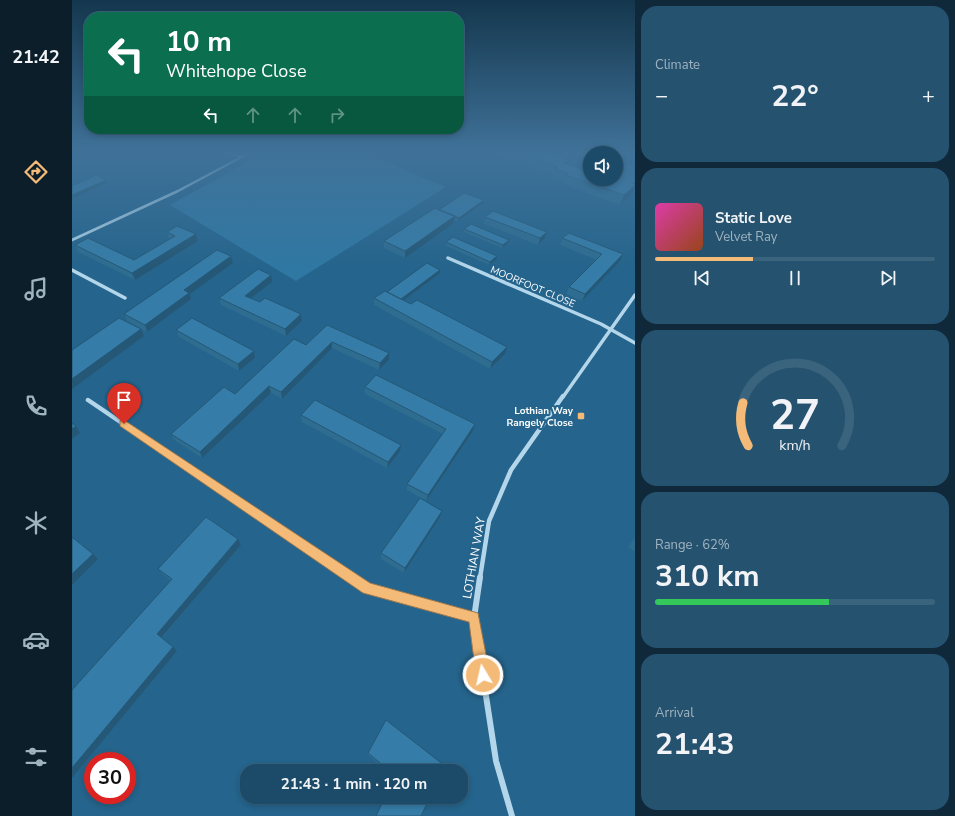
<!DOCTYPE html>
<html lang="en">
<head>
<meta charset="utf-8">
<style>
	body { margin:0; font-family:"Nunito Sans",sans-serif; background:#25526f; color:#f1f3f6; height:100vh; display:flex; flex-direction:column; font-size:15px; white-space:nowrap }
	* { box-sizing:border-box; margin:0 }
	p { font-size:13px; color:#a0b3c0 }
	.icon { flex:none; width:22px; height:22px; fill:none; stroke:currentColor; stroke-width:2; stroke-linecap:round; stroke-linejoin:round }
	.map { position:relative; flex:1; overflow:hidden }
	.side { display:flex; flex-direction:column; gap:6px; padding:6px; background:#0f293a; width:320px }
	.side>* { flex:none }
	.hud { position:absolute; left:12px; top:12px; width:380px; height:122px; border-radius:16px; box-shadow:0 2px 6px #0003,0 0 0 1px #3a637d; background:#0b6e4f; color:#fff; overflow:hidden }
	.controls { position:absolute; left:511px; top:146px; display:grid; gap:8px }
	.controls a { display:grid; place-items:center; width:40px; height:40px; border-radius:50%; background:#1c4b69; box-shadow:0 2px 6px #0003,0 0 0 1px #3a637d; font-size:20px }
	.speed { position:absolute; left:12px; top:752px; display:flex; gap:8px; font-size:20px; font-weight:700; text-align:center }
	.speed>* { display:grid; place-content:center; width:52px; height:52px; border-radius:50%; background:#1c4b69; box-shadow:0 2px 6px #0003,0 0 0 1px #3a637d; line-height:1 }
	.speed .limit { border:6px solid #d22; background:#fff; color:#111 }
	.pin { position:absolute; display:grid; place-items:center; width:34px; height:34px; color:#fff; margin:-41px -17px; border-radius:50% 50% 50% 0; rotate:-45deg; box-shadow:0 0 4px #0007 }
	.pin .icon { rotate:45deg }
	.me { position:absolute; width:44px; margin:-22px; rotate:351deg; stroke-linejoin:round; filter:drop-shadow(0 0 3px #0008) }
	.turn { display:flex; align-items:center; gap:14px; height:84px; padding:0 16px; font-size:18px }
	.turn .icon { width:52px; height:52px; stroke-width:2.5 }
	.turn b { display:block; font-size:28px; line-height:34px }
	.lanes { display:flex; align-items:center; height:38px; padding:0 16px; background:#0003; justify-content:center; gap:20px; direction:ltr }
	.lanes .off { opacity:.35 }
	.big { font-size:30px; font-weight:700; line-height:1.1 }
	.side .tile { flex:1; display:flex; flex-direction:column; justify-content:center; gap:6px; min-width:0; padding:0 14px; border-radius:16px; background:#25526f }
	.side .dial { align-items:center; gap:0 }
	.dial svg { height:104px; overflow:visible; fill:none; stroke:#3a637d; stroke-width:7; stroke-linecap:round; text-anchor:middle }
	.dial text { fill:#f1f3f6; stroke:none }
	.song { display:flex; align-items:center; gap:12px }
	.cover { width:48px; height:48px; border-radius:6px; background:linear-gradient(135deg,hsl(320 70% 55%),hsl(20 70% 35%)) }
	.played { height:4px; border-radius:2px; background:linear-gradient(90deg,#f4ba77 35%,#3a637d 35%) }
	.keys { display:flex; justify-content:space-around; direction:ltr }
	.heat { display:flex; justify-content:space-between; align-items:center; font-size:22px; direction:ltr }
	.charge { height:6px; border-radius:3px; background:linear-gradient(90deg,#34c759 62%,#3a637d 0) }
	.trip { position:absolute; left:168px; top:764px; width:228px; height:40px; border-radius:16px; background:#1c4b69; box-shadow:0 2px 6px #0003,0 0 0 1px #3a637d; font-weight:700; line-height:40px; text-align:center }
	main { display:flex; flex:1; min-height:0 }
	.menu { display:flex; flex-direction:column; width:72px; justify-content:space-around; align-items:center; background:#0b1e2a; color:#a0b3c0 }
	.menu .icon { width:28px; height:28px }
	.menu .on { color:#f4ba77 }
	.menu b { font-size:18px; color:#f1f3f6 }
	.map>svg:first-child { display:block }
	.green { fill:#2f78a3 }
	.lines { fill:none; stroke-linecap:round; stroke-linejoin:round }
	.minor-far3 { stroke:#b3d6ea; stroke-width:2.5 }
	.minor-far2 { stroke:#b3d6ea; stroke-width:3.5 }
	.minor-far1 { stroke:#b3d6ea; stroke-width:4.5 }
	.minor { stroke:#b3d6ea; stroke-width:6 }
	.wall { fill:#2e6c90 }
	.shaded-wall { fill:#255876 }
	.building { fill:#357da8; stroke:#255876 }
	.route { fill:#f4ba77; stroke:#9f794d }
	.poi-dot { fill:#f4ba77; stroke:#25648c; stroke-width:1.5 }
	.labels { text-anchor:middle; stroke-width:4; stroke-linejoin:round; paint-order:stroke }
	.street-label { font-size:10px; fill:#fff; stroke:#25648c }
	.poi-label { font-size:10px; font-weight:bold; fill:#fff; stroke:#25648c; text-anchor:end }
	.near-street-label { font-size:12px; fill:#fff; stroke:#25648c }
</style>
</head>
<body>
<main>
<nav class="menu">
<b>21:42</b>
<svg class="icon on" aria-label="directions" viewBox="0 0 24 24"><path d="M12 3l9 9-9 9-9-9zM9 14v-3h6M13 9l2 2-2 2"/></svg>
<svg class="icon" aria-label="music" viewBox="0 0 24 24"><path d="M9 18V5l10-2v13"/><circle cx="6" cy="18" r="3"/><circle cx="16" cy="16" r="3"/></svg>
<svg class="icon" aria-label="phone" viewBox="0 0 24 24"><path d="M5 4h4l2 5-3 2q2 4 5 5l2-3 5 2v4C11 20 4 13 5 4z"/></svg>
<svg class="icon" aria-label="climate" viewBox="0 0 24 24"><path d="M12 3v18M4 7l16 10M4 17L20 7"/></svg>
<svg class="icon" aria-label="car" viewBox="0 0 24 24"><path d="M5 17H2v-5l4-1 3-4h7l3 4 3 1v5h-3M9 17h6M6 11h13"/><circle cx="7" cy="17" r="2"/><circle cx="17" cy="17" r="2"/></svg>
<svg class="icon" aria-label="filters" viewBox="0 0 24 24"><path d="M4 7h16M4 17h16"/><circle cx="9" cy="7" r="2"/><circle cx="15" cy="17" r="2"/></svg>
</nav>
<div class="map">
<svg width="563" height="816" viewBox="0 0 563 816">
	<rect width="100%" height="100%" fill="#25648c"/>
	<!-- green -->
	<path class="green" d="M 192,153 L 292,153 L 374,187 L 224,281 L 98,205 Z"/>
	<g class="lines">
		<!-- minor-far3 -->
		<path class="minor-far3" d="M 157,153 L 170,157
			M 0,240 L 106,191 L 177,153
			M 376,258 L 378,259"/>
		<!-- minor-far2 -->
		<path class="minor-far2" d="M 376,258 L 529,324 L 563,343
			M 0,270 L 53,298
			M 491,397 L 563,295"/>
		<!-- minor-far1 -->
		<path class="minor-far1" d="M 16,400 L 279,578
			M 408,578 L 417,521 L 439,470 L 491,396"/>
		<!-- minor -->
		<path class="minor" d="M 278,577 L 295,589 L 402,618
			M 408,577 L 402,618 L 424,761 L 440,816"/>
	</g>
	<!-- wall -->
	<path class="wall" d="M 430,153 L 480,153 L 480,154 L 497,160 L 496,164 L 518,179 L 544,179 L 549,162 L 544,160 L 544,153 L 563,153 L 563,188 L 560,194 L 548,205 L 491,184 L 492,182 L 480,178 L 481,175 L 430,157 Z
		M 411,203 L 386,221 L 383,220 L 382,223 L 333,258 L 312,248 L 312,241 L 367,210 Z
		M 413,217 L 473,238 L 466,245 L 412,224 Z
		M 392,229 L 436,243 L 430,248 L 392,232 Z
		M 95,232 L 124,234 L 126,241 L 63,280 L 6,252 L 3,245 L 62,260 L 97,239 Z
		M 490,238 L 548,261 L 510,301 L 494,294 L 497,287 L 525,260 L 488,245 Z
		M 374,242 L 424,260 L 417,265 L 374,246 Z
		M 161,263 L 118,294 L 119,299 L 75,332 L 55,321 L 52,314 Z
		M 368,270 L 368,273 L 332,301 L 433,354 L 418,369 L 302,305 L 302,298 L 315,292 Z
		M 200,282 L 179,298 L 188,302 L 229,314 L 230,321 L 214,336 L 149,305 L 147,298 Z
		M 255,325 L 317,353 L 317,360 L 307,370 L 260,348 L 210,399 L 199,393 L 130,458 L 102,440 L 99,434 L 163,394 L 234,345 Z
		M 104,330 L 182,351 L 183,358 L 167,371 L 107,337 Z
		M 293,387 L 401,431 L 354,501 L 335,490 L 335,484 L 371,434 L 293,394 Z
		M 229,415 L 328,451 L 315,468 L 230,422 Z
		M 368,517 L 332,573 L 309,559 L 309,553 Z
		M 563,537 L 563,552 L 556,547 Z
		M 166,539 L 169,545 L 90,638 L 105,651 L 0,778 L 0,690 L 99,581 L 90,574 L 86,569 Z
		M 296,753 L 370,771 L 315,771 L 296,755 Z"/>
	<!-- shaded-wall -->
	<path class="shaded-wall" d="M 497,160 L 494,169 L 492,163 Z
		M 34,180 L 35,183 L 0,199 L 0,195 Z
		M 563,182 L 563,188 L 560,194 L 548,205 L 552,195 L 561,184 Z
		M 412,200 L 411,203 L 386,221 L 387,218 Z
		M 383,216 L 382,223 L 333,258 L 333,251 Z
		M 475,232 L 473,238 L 466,245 L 468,238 Z
		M 124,234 L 126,241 L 63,280 L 60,273 Z
		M 437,240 L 436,243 L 430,248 L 431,245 Z
		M 551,254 L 548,261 L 510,301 L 513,294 Z
		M 159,256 L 161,263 L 118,294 L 119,299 L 75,332 L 73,325 L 112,290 Z
		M 425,256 L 424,260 L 417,265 L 418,262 Z
		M 368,270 L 368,273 L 326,305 L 326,301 Z
		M 199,275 L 200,282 L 174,302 L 173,296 Z
		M 229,314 L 230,321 L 214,336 L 213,329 Z
		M 69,329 L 72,336 L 0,389 L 0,379 Z
		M 260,342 L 260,348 L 210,399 L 209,392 Z
		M 435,347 L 433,354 L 418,369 L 420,362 Z
		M 182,351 L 183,358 L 167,371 L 166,364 Z
		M 317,353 L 317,360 L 307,370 L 308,363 Z
		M 197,386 L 199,393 L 130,458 L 128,452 Z
		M 403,424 L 401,431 L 354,501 L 356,495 Z
		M 4,426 L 8,433 L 0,439 L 0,429 Z
		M 329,445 L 328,451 L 315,468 L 316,462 Z
		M 370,511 L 368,517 L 332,573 L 333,568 Z
		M 166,539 L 169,545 L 89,638 L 85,634 Z
		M 21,554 L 26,559 L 0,585 L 0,574 Z
		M 101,647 L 105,651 L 0,778 L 0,768 Z"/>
	<!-- building -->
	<path class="building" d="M 447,153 L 478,153 L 497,160 L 492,163 L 518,172 L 518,179 L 544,179 L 544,166 L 549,162 L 563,166 L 563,182 L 561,184 L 563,184 L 563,186 L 552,195 L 494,175 L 496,173 L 483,169 L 486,167 Z
		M 554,153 L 563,153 L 563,156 Z
		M 24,175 L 34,180 L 0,195 L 0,186 Z
		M 392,193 L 412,200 L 387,218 L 367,210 Z
		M 363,208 L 383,216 L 333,251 L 312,241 Z
		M 421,211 L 475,232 L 468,238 L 413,217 Z
		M 399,224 L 437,240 L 431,245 L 392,229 Z
		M 105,226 L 124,234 L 60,273 L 3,245 L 16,238 L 62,260 L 103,236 L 95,232 Z
		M 497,233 L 551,254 L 513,294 L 497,287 L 530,254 L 490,238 Z
		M 381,237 L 425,256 L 418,262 L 374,242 Z
		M 145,250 L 159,256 L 112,290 L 117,293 L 73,325 L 52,314 Z
		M 355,263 L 368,270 L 329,299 L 315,292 Z
		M 186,269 L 199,275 L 173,296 L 188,302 L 193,298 L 229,314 L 213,329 L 147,298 Z
		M 313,291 L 339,304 L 345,300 L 435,347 L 420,362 L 302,298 Z
		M 47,318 L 69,329 L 0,379 L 0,350 Z
		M 120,318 L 182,351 L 166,364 L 104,330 Z
		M 255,325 L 317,353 L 308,363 L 260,342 L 209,392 L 197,386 L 128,452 L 99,434 L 152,387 L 163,394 L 222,339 L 234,345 Z
		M 304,375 L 403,424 L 356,495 L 335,484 L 374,429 L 293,387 Z
		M 243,400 L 329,445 L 316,462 L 229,415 Z
		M 0,423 L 4,426 L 0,429 Z
		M 348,498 L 370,511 L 333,568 L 309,553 Z
		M 134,517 L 166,539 L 85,634 L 101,647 L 0,768 L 0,690 L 100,579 L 86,569 Z
		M 0,537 L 21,554 L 0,574 Z
		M 314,720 L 373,766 L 370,771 L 318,771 L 296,753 Z
		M 313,797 L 358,797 L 349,816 L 304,816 Z"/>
	<!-- sky -->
	<linearGradient id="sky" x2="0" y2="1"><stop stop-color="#14374d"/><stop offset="0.57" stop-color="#407299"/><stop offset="1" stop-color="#407299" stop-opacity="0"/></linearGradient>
	<rect width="563" height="268" fill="url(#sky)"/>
	<!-- route -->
	<path class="route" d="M 52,420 L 298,583 L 406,613 L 418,675 L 416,679 L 411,681 L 406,679 L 404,675 L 397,622 L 291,593 L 48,426 L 48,421 Z"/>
	<!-- markers -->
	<rect class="poi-dot" x="505" y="412" width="8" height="8" rx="2"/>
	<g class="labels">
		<!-- street labels -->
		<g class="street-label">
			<text transform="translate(461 286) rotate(23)" y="4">MOORFOOT CLOSE</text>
		</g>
		<!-- poi labels -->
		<g class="poi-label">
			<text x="501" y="414">Lothian Way<tspan x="501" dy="12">Rangely Close</tspan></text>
		</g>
		<!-- near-street labels -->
		<g class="near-street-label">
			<text transform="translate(402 558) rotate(-80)" y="4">LOTHIAN WAY</text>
		</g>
	</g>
</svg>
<div class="controls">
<a><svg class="icon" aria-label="sound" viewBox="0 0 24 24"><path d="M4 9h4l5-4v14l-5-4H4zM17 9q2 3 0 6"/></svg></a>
</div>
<div class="speed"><div class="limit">30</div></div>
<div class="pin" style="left:52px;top:424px;background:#d93025"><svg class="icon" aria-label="arrive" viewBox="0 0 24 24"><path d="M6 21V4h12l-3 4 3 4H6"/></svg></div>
<svg class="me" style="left:411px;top:675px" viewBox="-20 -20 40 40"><circle r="17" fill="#f4ba77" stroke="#fff" stroke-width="3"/><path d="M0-11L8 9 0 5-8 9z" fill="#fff"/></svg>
<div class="trip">21:43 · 1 min · 120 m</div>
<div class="hud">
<div class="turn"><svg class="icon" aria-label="left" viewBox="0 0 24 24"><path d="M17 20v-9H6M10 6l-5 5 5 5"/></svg><div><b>10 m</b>Whitehope Close</div></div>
<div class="lanes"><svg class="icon" aria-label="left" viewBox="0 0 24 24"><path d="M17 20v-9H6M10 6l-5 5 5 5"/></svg><svg class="icon off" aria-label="ahead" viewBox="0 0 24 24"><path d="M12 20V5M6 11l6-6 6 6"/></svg><svg class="icon off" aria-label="ahead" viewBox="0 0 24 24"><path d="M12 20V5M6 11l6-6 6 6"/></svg><svg class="icon off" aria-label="right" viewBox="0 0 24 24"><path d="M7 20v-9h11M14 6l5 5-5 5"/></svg></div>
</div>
</div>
<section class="side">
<div class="tile"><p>Climate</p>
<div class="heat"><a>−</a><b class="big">22°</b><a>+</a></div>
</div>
<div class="tile">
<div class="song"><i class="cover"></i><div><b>Static Love</b><p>Velvet Ray</p></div></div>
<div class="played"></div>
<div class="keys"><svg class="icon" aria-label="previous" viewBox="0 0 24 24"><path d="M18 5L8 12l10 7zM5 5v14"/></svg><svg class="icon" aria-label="pause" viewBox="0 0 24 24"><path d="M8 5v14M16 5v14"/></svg><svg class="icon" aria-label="next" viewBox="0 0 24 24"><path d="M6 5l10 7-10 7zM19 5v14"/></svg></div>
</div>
<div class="tile dial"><svg viewBox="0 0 100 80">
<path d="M14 69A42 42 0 1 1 86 69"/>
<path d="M14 69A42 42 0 0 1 10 36" stroke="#f4ba77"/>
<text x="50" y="56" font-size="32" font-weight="700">27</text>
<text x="50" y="72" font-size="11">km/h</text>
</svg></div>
<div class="tile"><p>Range · 62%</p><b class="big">310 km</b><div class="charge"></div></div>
<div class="tile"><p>Arrival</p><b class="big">21:43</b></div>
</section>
</main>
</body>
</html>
